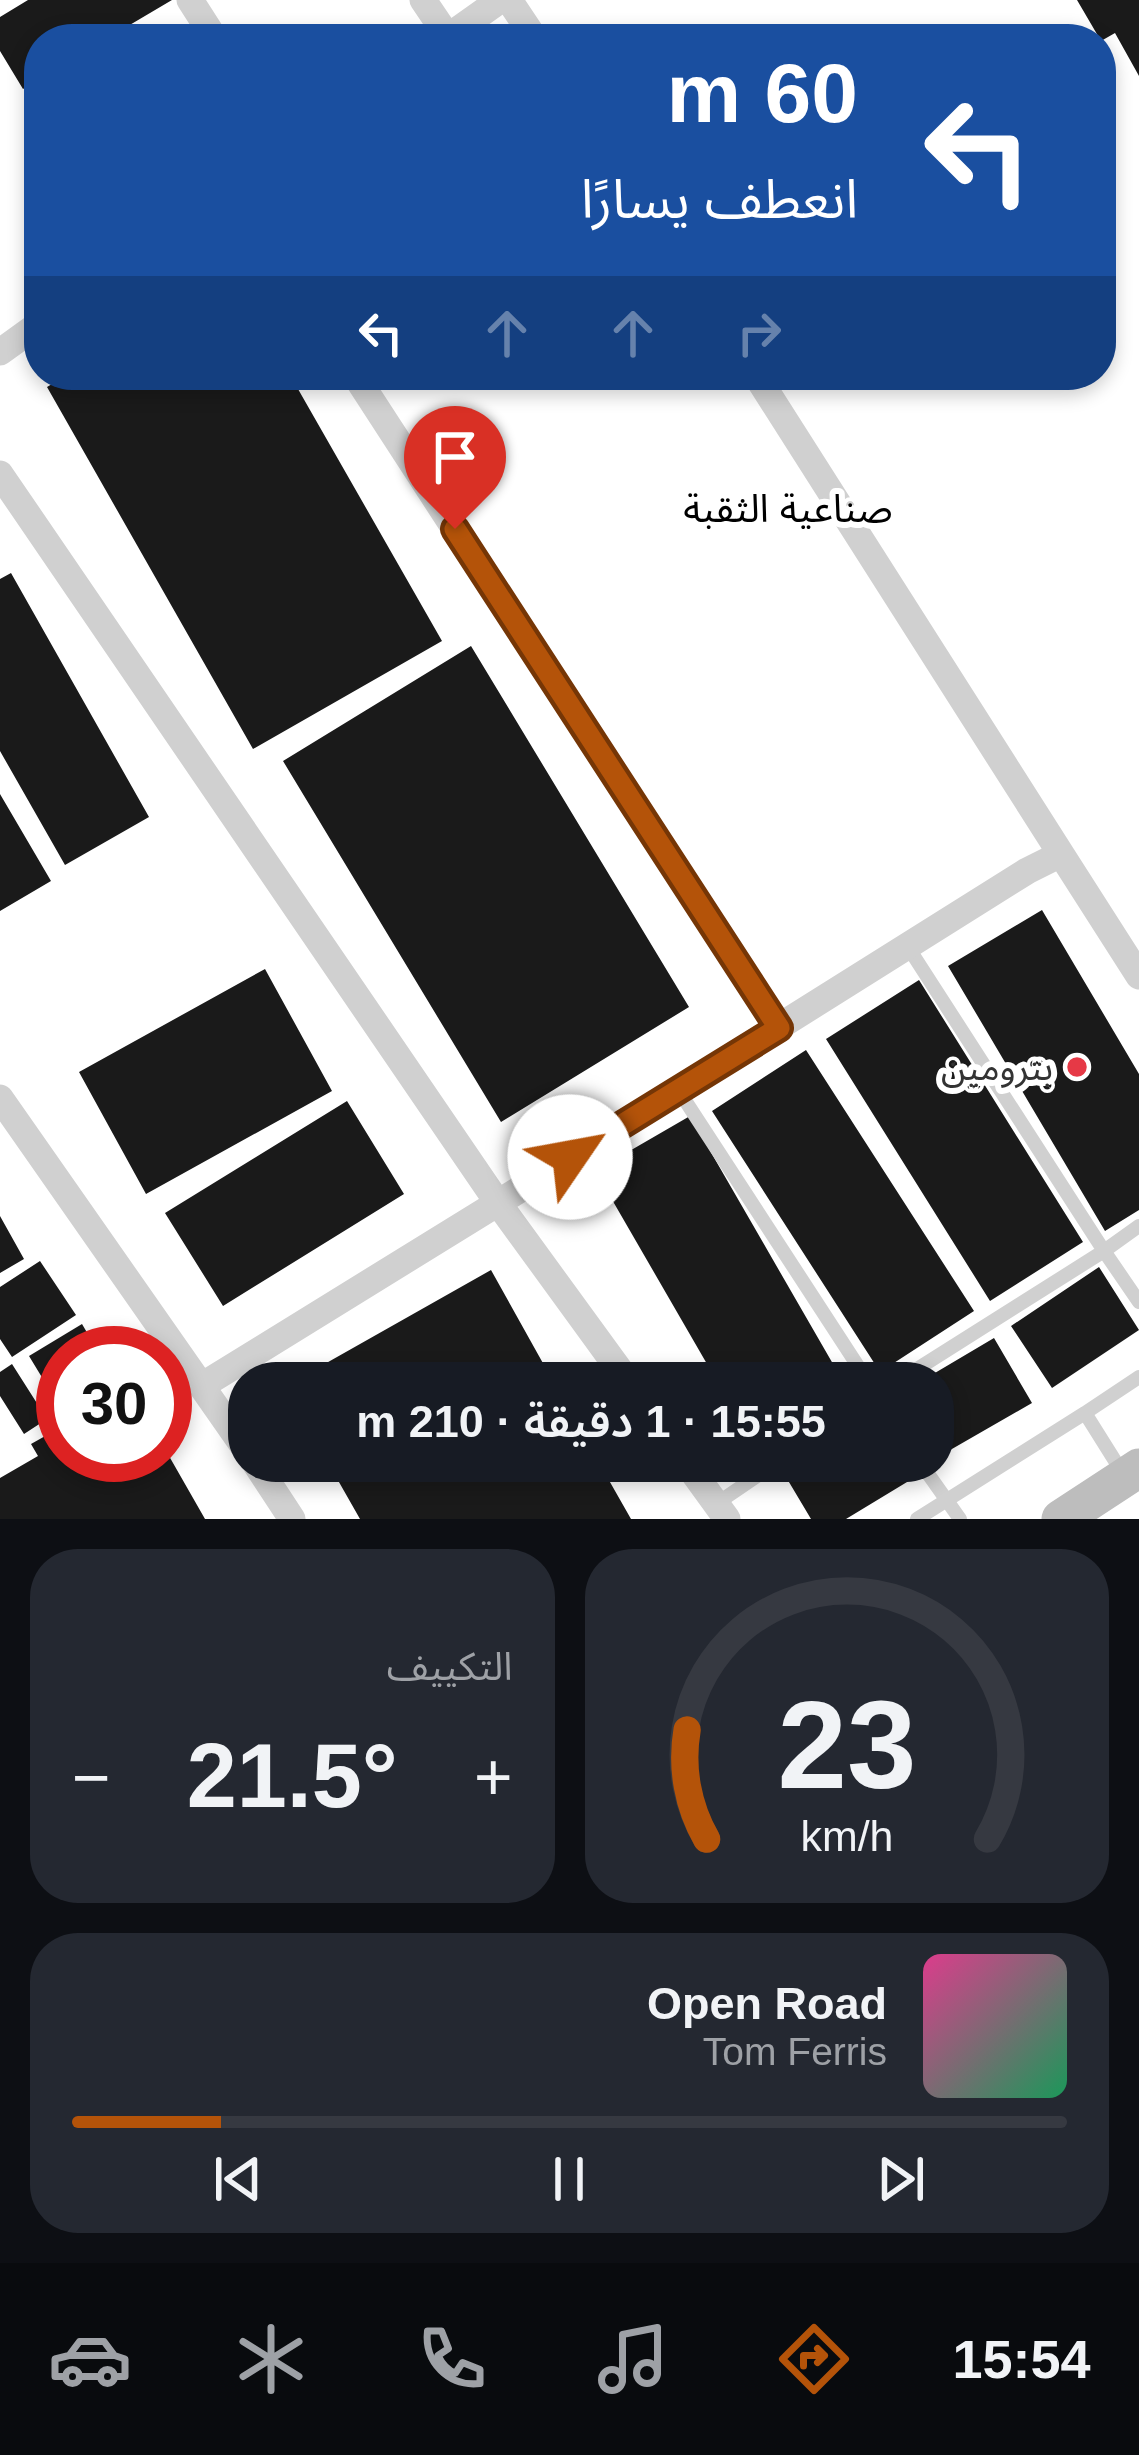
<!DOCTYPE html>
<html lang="ar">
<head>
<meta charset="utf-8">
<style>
	body { margin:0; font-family:Arial,"Noto Sans Arabic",sans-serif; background:#242831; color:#f1f3f6; direction:rtl; height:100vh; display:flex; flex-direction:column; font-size:45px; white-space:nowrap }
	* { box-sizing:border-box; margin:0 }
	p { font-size:39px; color:#9ea1a6 }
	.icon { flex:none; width:66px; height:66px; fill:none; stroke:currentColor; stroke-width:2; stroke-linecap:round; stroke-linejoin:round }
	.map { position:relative; height:1519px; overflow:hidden; direction:ltr }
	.details { display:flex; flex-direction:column; gap:30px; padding:30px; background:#0d0f14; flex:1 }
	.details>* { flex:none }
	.hud { position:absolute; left:24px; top:24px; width:1092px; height:366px; border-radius:48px; box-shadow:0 6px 18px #0003; direction:rtl; background:#1a4fa0; color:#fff; overflow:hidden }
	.speed { position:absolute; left:36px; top:1326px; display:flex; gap:24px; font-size:60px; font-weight:700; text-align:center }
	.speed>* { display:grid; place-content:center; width:156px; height:156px; border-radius:50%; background:#171b24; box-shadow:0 6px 18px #0003; line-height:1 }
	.speed .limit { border:18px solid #d22; background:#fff; color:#111 }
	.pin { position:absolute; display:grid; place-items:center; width:102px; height:102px; color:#fff; margin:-123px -51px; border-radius:50% 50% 50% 0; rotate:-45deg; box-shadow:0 0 12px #0007 }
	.pin .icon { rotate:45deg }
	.me { position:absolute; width:132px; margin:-66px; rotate:57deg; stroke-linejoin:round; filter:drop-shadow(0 0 9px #0008) }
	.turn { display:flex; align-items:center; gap:42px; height:252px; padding:0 60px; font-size:54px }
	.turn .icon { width:156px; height:156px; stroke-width:2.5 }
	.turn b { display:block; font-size:84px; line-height:102px }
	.lanes { display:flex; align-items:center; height:114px; padding:0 60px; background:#0003; justify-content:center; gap:60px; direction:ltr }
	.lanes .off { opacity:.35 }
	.big { font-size:90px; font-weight:600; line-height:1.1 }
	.details .card { flex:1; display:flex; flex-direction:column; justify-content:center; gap:18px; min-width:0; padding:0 42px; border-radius:48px; background:#242831 }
	.details .dial { align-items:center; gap:0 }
	.dial svg { height:312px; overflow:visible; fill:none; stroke:#363941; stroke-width:7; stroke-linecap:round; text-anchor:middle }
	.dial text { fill:#f1f3f6; stroke:none }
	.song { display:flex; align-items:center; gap:36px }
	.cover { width:144px; height:144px; border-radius:18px; background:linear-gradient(135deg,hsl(330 70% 55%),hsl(150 70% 35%)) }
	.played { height:12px; border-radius:6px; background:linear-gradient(90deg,#b45309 15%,#363941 15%) }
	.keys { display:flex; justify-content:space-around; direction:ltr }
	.heat { display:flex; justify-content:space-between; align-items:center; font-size:66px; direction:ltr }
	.details .tiles { flex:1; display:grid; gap:30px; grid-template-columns:1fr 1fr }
	.card:last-child { grid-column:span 2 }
	.trip { position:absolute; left:228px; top:1362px; width:726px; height:120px; border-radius:48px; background:#171b24; box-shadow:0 6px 18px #0003; font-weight:600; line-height:120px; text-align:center; direction:rtl }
	.dock { display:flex; height:192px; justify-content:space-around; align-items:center; background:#090b0e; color:#9ea1a6 }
	.dock .icon { width:84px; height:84px }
	.dock .active { color:#b45309 }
	.dock b { font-size:54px; color:#f1f3f6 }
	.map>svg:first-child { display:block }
	.building { fill:#1a1a1a }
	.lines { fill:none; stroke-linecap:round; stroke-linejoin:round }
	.service { stroke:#d0d0d0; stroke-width:14 }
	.minor { stroke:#d0d0d0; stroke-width:27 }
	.secondary { stroke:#bdbdbd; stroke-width:39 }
	.route-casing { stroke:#753606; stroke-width:30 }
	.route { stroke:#b45309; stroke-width:21 }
	.poi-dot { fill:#e63946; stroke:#fff; stroke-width:4.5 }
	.labels { text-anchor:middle; stroke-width:12; stroke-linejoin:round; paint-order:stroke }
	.poi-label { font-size:36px; fill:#333; stroke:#fff; text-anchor:end }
	.neighbourhood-label { font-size:39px; fill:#000; stroke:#fff }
</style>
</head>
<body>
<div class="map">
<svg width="1139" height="1519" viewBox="0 0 1139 1519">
	<rect width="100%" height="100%" fill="#fff"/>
	<!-- building -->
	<path class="building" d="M 28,0 L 172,0 L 106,39 L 39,39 L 39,79 L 23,89 L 0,51 L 0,17 Z
		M 1077,0 L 1139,0 L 1139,76 L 1115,33 L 1101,41 Z
		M 67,375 L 290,375 L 442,641 L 253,749 L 47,387 Z
		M 11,573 L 149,817 L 65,865 L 0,751 L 0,579 Z
		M 471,646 L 689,1007 L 501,1122 L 283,761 Z
		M 0,794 L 51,881 L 0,911 Z
		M 1042,910 L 1139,1074 L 1139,1210 L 1105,1231 L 948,966 Z
		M 265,969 L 332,1091 L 146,1194 L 79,1072 Z
		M 919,980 L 1083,1242 L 990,1301 L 826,1039 Z
		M 806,1050 L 974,1311 L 880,1372 L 712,1111 Z
		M 347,1101 L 404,1194 L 223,1306 L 165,1213 Z
		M 690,1116 L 844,1383 L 718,1383 L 607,1191 L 626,1180 L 614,1160 Z
		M 0,1216 L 24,1259 L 0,1273 Z
		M 40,1261 L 76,1315 L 12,1357 L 0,1339 L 0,1287 Z
		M 1099,1267 L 1139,1330 L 1052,1388 L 1011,1326 Z
		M 491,1270 L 554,1383 L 291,1383 Z
		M 82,1324 L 99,1353 L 63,1353 L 63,1412 L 29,1356 Z
		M 994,1338 L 1032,1403 L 938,1457 L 933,1449 L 933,1383 L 918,1383 Z
		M 12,1364 L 47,1419 L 24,1434 L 0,1396 L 0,1372 Z
		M 63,1426 L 63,1455 L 165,1455 L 165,1449 L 205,1519 L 0,1519 L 0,1478 L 38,1456 L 31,1444 Z
		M 327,1461 L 598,1461 L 631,1519 L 360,1519 Z
		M 802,1461 L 902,1461 L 912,1479 L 846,1519 L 811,1519 L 783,1472 Z"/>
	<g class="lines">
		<!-- service -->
		<path class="service" d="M 908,947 L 1104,1251 L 1139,1226
			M 677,1088 L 869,1383
			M 895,1383 L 1104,1251 L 1139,1302
			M 919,1461 L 960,1519
			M 1122,1472 L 1085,1413 L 1139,1377
			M 716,1504 L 779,1461
			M 917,1519 L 1085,1413"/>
		<!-- minor -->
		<path class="minor" d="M 190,0 L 215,39
			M 423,0 L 448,37
			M 509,0 L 535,39
			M 445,39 L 500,0
			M 0,352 L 39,324
			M 355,375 L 779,1028
			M 756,375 L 1061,854
			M 0,474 L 498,1203 L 203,1385
			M 0,1098 L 249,1454
			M 629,1383 L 498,1203 L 1027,871 L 1061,854 L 1139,976
			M 254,1461 L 292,1519
			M 685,1461 L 727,1519"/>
		<!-- secondary -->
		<path class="secondary" d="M 1061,1519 L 1139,1468"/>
	</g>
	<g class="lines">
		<defs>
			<path id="route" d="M 455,529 L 779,1028 L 570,1157"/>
		</defs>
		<!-- route casing -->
		<use href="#route" class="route-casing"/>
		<!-- route -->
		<use href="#route" class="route"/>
	</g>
	<!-- markers -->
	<circle class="poi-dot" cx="1077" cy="1067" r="12"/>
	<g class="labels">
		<!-- poi labels -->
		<g class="poi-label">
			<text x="1053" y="1080">بترومين</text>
		</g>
		<!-- neighbourhood labels -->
		<g class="neighbourhood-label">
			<text x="788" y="522">صناعية الثقبة</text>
		</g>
	</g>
</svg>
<div class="speed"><div class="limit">30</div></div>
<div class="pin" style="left:455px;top:529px;background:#d93025"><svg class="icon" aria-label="arrive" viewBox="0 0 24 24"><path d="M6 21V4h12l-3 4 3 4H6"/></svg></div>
<svg class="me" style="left:570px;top:1157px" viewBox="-20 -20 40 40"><circle r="19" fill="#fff"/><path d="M0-13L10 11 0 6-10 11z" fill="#b45309"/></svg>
<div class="trip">15:55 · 1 دقيقة · 210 m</div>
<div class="hud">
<div class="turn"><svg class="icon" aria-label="left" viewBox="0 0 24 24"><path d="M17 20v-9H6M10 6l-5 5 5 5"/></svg><div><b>60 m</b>انعطف يسارًا</div></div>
<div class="lanes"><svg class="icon" aria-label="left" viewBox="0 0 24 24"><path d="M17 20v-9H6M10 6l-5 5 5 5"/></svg><svg class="icon off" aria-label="ahead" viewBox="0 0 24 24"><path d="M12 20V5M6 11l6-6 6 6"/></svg><svg class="icon off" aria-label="ahead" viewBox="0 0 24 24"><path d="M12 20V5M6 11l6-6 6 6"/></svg><svg class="icon off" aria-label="right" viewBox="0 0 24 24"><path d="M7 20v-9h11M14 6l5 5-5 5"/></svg></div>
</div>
</div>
<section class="details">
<div class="tiles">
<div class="card dial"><svg viewBox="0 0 100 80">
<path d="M14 69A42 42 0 1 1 86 69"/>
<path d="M14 69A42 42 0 0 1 9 41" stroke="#b45309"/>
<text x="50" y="56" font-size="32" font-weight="700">23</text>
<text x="50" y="72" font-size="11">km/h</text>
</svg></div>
<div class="card"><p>التكييف</p>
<div class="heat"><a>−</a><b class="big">21.5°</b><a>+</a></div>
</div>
<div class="card">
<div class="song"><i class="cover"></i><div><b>Open Road</b><p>Tom Ferris</p></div></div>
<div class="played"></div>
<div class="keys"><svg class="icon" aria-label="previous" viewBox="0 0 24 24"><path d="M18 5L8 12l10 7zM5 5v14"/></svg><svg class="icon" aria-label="pause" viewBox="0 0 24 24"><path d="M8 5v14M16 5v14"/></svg><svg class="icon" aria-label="next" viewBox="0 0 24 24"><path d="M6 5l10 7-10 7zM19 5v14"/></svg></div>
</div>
</div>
</section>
<nav class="dock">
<b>15:54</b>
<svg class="icon active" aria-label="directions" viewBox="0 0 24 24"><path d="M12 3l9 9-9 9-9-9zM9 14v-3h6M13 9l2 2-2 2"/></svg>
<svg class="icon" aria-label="music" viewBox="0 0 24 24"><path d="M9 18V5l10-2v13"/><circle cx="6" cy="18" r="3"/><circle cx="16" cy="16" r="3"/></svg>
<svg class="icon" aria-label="phone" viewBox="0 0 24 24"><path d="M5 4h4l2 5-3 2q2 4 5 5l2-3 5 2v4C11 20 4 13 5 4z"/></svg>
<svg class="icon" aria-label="climate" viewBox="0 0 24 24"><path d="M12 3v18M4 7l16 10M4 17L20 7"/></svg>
<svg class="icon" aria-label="car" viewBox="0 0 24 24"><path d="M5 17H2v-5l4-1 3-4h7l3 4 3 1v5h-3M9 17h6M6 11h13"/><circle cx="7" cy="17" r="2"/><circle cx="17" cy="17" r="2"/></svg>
</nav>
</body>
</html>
